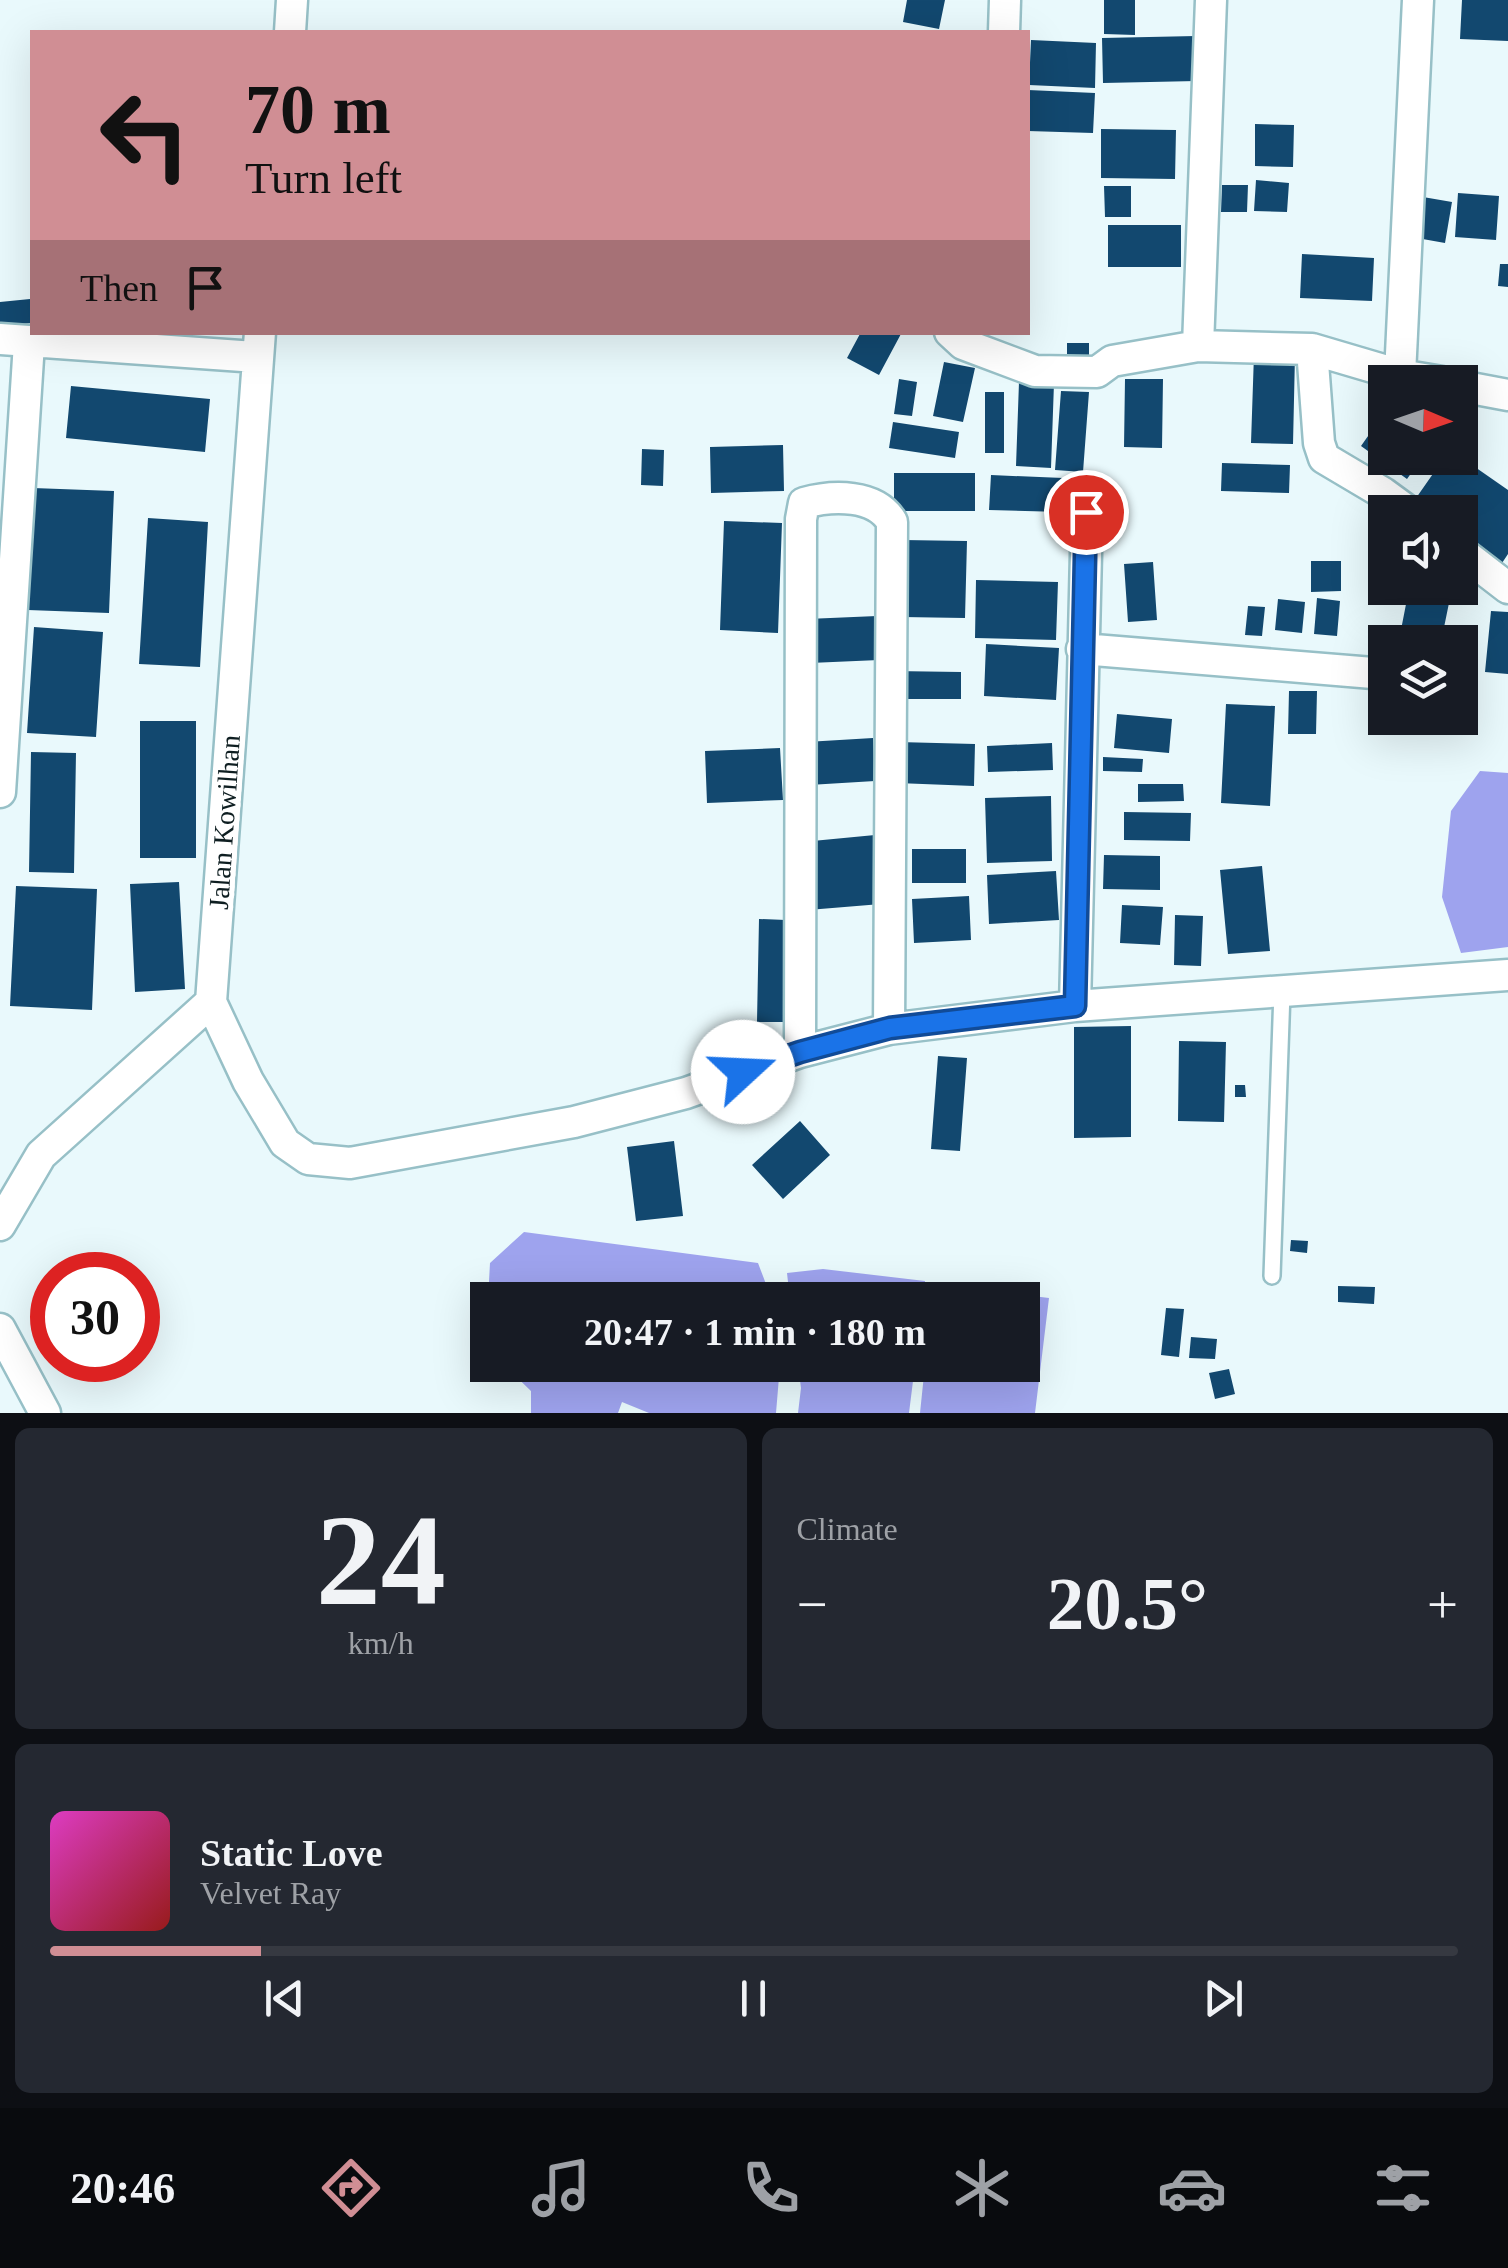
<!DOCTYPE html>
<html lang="en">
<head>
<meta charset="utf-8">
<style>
	body { margin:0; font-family:Georgia,serif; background:#242831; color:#f1f3f6; height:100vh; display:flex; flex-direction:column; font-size:38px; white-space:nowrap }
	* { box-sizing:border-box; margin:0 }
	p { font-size:32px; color:#9ea1a6 }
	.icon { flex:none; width:55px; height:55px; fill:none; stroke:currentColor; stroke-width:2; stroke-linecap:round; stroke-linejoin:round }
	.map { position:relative; height:1413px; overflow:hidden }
	.side { display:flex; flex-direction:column; gap:15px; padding:15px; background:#0d0f14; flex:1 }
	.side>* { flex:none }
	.banner { position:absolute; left:30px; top:30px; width:1000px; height:305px; border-radius:0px; box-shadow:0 10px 40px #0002; background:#d08e94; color:#111; overflow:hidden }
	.needle { width:65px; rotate:92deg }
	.fabs { position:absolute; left:1368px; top:365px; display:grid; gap:20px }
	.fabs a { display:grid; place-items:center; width:110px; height:110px; border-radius:0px; background:#171b24; box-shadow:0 10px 40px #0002; font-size:50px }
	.speed { position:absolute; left:30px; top:1252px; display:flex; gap:20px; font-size:50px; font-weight:700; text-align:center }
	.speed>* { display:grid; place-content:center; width:130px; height:130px; border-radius:50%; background:#171b24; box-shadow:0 10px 40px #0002; line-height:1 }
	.speed .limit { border:15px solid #d22; background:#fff; color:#111 }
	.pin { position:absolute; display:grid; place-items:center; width:85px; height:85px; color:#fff; margin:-42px; border:5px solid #fff; border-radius:50%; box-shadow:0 2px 10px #0007 }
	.me { position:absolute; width:110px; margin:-55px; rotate:70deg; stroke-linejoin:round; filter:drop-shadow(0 0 8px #0008) }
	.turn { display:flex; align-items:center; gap:35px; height:210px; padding:0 50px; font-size:45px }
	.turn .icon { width:130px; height:130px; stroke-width:2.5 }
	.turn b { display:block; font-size:70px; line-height:85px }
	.then { display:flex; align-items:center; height:95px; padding:0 50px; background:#0003; gap:20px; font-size:38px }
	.big { font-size:75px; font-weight:700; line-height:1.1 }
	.side .tile { flex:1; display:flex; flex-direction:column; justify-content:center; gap:15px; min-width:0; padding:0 35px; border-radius:15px; background:#242831 }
	.side .dial { align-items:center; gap:0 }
	.dial b { font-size:130px; line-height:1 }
	.song { display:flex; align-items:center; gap:30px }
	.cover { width:120px; height:120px; border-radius:15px; background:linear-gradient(135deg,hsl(310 70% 55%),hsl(0 70% 35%)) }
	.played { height:10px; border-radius:5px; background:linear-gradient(90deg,#d08e94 15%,#363941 15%) }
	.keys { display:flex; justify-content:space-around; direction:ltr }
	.heat { display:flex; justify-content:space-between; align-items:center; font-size:55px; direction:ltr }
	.side .tiles { flex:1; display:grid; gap:15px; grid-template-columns:1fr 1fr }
	.tile:last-child { grid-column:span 2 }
	.trip { position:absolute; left:470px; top:1282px; width:570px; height:100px; border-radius:0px; background:#171b24; box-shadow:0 10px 40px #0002; font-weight:700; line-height:100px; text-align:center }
	.dock { display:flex; height:160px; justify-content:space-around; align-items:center; background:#090b0e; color:#9ea1a6 }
	.dock .icon { width:70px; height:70px }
	.dock .current { color:#d08e94 }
	.dock b { font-size:45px; color:#f1f3f6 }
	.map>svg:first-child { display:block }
	.water { fill:#9ea3ee }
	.building { fill:#12486f }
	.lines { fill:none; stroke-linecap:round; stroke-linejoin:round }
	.service-casing { stroke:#97c0c7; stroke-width:20 }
	.minor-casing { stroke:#97c0c7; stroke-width:35 }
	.service { stroke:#fff; stroke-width:15 }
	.minor { stroke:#fff; stroke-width:30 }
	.route-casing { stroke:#114b97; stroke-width:25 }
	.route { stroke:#1a73e8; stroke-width:18 }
	.labels { text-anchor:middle; stroke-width:10; stroke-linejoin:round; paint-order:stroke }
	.street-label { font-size:28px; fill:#0e1e21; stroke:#fff }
</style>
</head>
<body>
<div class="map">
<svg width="1508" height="1413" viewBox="0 0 1508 1413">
	<rect width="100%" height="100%" fill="#e9f9fc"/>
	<!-- water -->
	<path class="water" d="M 1480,771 L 1508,773 L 1508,947 L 1461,953 L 1442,897 L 1451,811 Z
		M 524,1232 L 758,1263 L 772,1300 L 488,1300 L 490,1263 Z
		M 823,1269 L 925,1281 L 923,1300 L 790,1300 L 787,1273 Z
		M 935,1284 L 1049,1298 L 1035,1413 L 920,1413 L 925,1365 L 1022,1365 L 1022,1300 L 933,1300 Z
		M 504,1365 L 780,1365 L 776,1413 L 649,1413 L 622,1402 L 618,1413 L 531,1413 L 531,1391 Z
		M 798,1365 L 915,1365 L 909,1413 L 798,1413 L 801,1388 Z"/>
	<!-- building -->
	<path class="building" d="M 907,0 L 945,0 L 939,29 L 903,22 Z
		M 1104,0 L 1135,0 L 1135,35 L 1104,34 Z
		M 1462,0 L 1508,0 L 1508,41 L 1460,39 Z
		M 1196,36 L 1197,81 L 1103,83 L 1102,38 Z
		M 1031,40 L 1096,43 L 1095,88 L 1029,85 Z
		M 1028,90 L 1095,93 L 1093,133 L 1028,131 Z
		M 1255,124 L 1294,125 L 1293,167 L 1255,166 Z
		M 1101,129 L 1176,130 L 1175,179 L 1101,178 Z
		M 1256,180 L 1289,183 L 1287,212 L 1254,211 Z
		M 1222,185 L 1248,185 L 1247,212 L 1221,212 Z
		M 1104,186 L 1131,186 L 1131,217 L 1105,217 Z
		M 1458,193 L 1499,196 L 1496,240 L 1455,237 Z
		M 1423,197 L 1452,202 L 1445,243 L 1417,238 Z
		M 1108,225 L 1181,225 L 1181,267 L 1108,267 Z
		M 1302,254 L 1374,258 L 1372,301 L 1300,298 Z
		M 1500,264 L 1508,264 L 1508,287 L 1498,286 Z
		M 30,299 L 32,323 L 0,326 L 0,302 Z
		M 861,332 L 902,332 L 879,375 L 847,358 Z
		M 1067,343 L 1089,343 L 1089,361 L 1067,360 Z
		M 1254,354 L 1295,355 L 1293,444 L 1251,443 Z
		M 944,362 L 975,368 L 963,422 L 933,416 Z
		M 899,379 L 917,382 L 912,416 L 894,414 Z
		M 1125,379 L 1163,379 L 1162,448 L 1124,447 Z
		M 1019,382 L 1054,383 L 1051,468 L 1016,466 Z
		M 71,386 L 210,399 L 205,452 L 66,438 Z
		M 1061,391 L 1089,392 L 1083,472 L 1055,470 Z
		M 985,392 L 1004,392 L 1004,453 L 985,453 Z
		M 1385,412 L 1385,458 L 1422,458 L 1407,479 L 1361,446 Z
		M 893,422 L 959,432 L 955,458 L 889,448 Z
		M 783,445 L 784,491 L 711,493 L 710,447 Z
		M 642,449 L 664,450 L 663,486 L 641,485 Z
		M 1444,458 L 1462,458 L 1508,490 L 1508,554 L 1502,563 L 1460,534 L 1460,512 L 1430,512 L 1414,501 Z
		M 1222,463 L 1290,465 L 1289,493 L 1221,491 Z
		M 894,473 L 975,473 L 975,511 L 894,511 Z
		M 991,475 L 1063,478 L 1062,512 L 989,510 Z
		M 33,488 L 114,491 L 109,613 L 28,610 Z
		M 148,518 L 208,522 L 200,667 L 139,664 Z
		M 724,521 L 782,523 L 778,633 L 720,630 Z
		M 903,540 L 967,541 L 965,618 L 902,617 Z
		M 1311,561 L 1341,561 L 1341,591 L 1311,592 Z
		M 1153,562 L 1157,620 L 1128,622 L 1124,564 Z
		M 976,580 L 1058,582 L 1056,640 L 975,638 Z
		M 1408,594 L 1449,603 L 1441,642 L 1399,640 Z
		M 1317,598 L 1340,601 L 1337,636 L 1314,634 Z
		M 1278,599 L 1305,602 L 1302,633 L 1275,630 Z
		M 1248,606 L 1265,607 L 1262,636 L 1245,635 Z
		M 1491,611 L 1508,612 L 1508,674 L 1485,672 Z
		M 877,616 L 879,660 L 810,663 L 807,619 Z
		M 34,627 L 103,632 L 96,737 L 27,733 Z
		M 986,644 L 1059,648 L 1056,700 L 984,696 Z
		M 893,671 L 961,672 L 961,699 L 893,699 Z
		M 1289,691 L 1317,691 L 1316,734 L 1288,734 Z
		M 1226,704 L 1275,706 L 1270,806 L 1221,803 Z
		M 1117,714 L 1172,719 L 1169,753 L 1114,748 Z
		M 140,721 L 196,721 L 196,858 L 140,858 Z
		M 873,738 L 875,781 L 809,785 L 806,742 Z
		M 898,742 L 975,744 L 974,786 L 897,783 Z
		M 1052,743 L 1053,770 L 988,772 L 987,746 Z
		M 780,748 L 783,800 L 707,803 L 705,751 Z
		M 31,752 L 76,753 L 74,873 L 29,872 Z
		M 1103,757 L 1143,759 L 1142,772 L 1103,771 Z
		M 1138,784 L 1183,784 L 1184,801 L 1138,802 Z
		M 1051,796 L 1052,861 L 987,863 L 985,798 Z
		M 1124,812 L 1191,813 L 1190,841 L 1124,840 Z
		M 875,835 L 881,904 L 808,910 L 802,842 Z
		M 912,849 L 966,849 L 966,883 L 912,883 Z
		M 1104,855 L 1160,856 L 1160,890 L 1103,889 Z
		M 1262,866 L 1270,951 L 1228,954 L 1220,870 Z
		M 1056,871 L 1059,920 L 989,924 L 987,875 Z
		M 179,882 L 185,989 L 135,992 L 130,884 Z
		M 16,886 L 97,889 L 92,1010 L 10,1006 Z
		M 969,896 L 971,940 L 914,943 L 912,899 Z
		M 1122,905 L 1163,907 L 1160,945 L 1120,943 Z
		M 1175,915 L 1203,916 L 1201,966 L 1174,965 Z
		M 759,919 L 786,920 L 784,1022 L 757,1022 Z
		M 1131,1026 L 1131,1137 L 1074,1138 L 1074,1027 Z
		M 1179,1041 L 1226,1042 L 1224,1122 L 1178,1121 Z
		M 938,1056 L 967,1058 L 960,1151 L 931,1149 Z
		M 1235,1085 L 1245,1085 L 1246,1097 L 1235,1097 Z
		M 800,1121 L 830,1155 L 783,1199 L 752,1165 Z
		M 674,1141 L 683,1216 L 636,1221 L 627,1147 Z
		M 1291,1240 L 1308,1241 L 1307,1253 L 1290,1251 Z
		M 1338,1286 L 1375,1287 L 1374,1304 L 1338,1302 Z
		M 1166,1308 L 1184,1309 L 1179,1357 L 1161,1355 Z
		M 1191,1337 L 1217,1339 L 1215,1359 L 1189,1358 Z
		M 1229,1369 L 1235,1394 L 1215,1399 L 1209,1373 Z"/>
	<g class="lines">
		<defs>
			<path id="service" d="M 1272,1276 L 1282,992"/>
			<path id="minor" d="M 290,32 L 292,0
				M 1004,32 L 1005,0
				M 950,332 L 963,344 L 1035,371 L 1097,372 L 1112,361 L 1198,346 L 1312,349 L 1400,375 L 1442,382
				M 0,339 L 257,357
				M 1198,346 L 1211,0
				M 1312,349 L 1319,443 L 1324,458 L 1383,493 L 1409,512
				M 1400,375 L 1418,0
				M 1460,386 L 1508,395
				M 1460,551 L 1508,588
				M 1082,649 L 1385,674
				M 0,792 L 29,343
				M 211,1002 L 248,1081 L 285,1143 L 308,1159 L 350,1163 L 574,1122 L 686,1093 L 800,1052 L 889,1029 L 1075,1006 L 1508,975
				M 1075,1006 L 1087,512
				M 800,1052 L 801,519 L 804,503 C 833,495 876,494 892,522 L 889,1029
				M 0,1225 L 41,1155 L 211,1002 L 260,332
				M 0,1329 L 45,1413"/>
		</defs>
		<!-- service casing -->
		<use href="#service" class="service-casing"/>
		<!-- minor casing -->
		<use href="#minor" class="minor-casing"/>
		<!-- service -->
		<use href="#service" class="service"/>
		<!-- minor -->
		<use href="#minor" class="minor"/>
	</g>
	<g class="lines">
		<defs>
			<path id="route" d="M 743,1072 L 800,1052 L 890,1028 L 1075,1006 L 1086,512"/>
		</defs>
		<!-- route casing -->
		<use href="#route" class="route-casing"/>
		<!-- route -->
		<use href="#route" class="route"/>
	</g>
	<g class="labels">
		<!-- street labels -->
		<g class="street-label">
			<text transform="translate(224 822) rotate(-86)" y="10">Jalan Kowilhan</text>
		</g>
	</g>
</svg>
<div class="fabs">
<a><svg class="needle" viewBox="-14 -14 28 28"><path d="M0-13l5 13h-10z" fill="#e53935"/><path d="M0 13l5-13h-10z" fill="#9ea1a6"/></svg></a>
<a><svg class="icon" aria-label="sound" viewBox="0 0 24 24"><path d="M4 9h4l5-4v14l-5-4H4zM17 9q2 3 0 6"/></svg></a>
<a><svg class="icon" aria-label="layers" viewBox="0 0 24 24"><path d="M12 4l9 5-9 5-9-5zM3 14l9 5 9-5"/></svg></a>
</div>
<div class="speed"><div class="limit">30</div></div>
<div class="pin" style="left:1086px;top:512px;background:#d93025"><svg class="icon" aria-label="arrive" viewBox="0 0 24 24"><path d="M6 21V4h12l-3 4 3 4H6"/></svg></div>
<svg class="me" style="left:743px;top:1072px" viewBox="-20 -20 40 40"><circle r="19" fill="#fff"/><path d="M0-13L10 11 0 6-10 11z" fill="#1a73e8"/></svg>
<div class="trip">20:47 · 1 min · 180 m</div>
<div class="banner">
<div class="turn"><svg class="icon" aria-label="left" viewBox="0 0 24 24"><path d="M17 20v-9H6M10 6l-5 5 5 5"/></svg><div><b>70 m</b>Turn left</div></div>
<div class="then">Then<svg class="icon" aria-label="arrive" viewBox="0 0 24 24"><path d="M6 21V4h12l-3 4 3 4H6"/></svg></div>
</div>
</div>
<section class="side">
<div class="tiles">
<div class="tile dial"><b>24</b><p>km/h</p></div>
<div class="tile"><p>Climate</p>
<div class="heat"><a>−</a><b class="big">20.5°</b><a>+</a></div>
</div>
<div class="tile">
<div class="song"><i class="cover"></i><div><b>Static Love</b><p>Velvet Ray</p></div></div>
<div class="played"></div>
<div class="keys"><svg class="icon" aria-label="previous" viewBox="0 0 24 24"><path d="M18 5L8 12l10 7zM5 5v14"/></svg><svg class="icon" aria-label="pause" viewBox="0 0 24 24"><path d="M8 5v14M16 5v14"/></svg><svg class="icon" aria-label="next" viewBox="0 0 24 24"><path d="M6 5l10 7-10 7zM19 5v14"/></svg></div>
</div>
</div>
</section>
<nav class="dock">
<b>20:46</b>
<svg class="icon current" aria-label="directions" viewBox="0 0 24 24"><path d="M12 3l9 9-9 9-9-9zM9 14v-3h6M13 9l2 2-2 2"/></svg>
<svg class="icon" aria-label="music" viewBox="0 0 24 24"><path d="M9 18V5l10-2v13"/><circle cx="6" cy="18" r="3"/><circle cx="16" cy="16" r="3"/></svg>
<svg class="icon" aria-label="phone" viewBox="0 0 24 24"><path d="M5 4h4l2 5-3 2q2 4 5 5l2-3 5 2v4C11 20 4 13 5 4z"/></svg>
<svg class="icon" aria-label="climate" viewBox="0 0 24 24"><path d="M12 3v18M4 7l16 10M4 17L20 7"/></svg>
<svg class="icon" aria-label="car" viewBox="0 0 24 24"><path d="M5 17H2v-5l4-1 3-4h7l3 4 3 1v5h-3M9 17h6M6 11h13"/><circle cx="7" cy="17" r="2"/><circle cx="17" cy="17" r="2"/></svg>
<svg class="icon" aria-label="filters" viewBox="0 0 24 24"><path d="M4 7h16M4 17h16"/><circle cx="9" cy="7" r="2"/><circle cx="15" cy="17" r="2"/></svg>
</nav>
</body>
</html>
